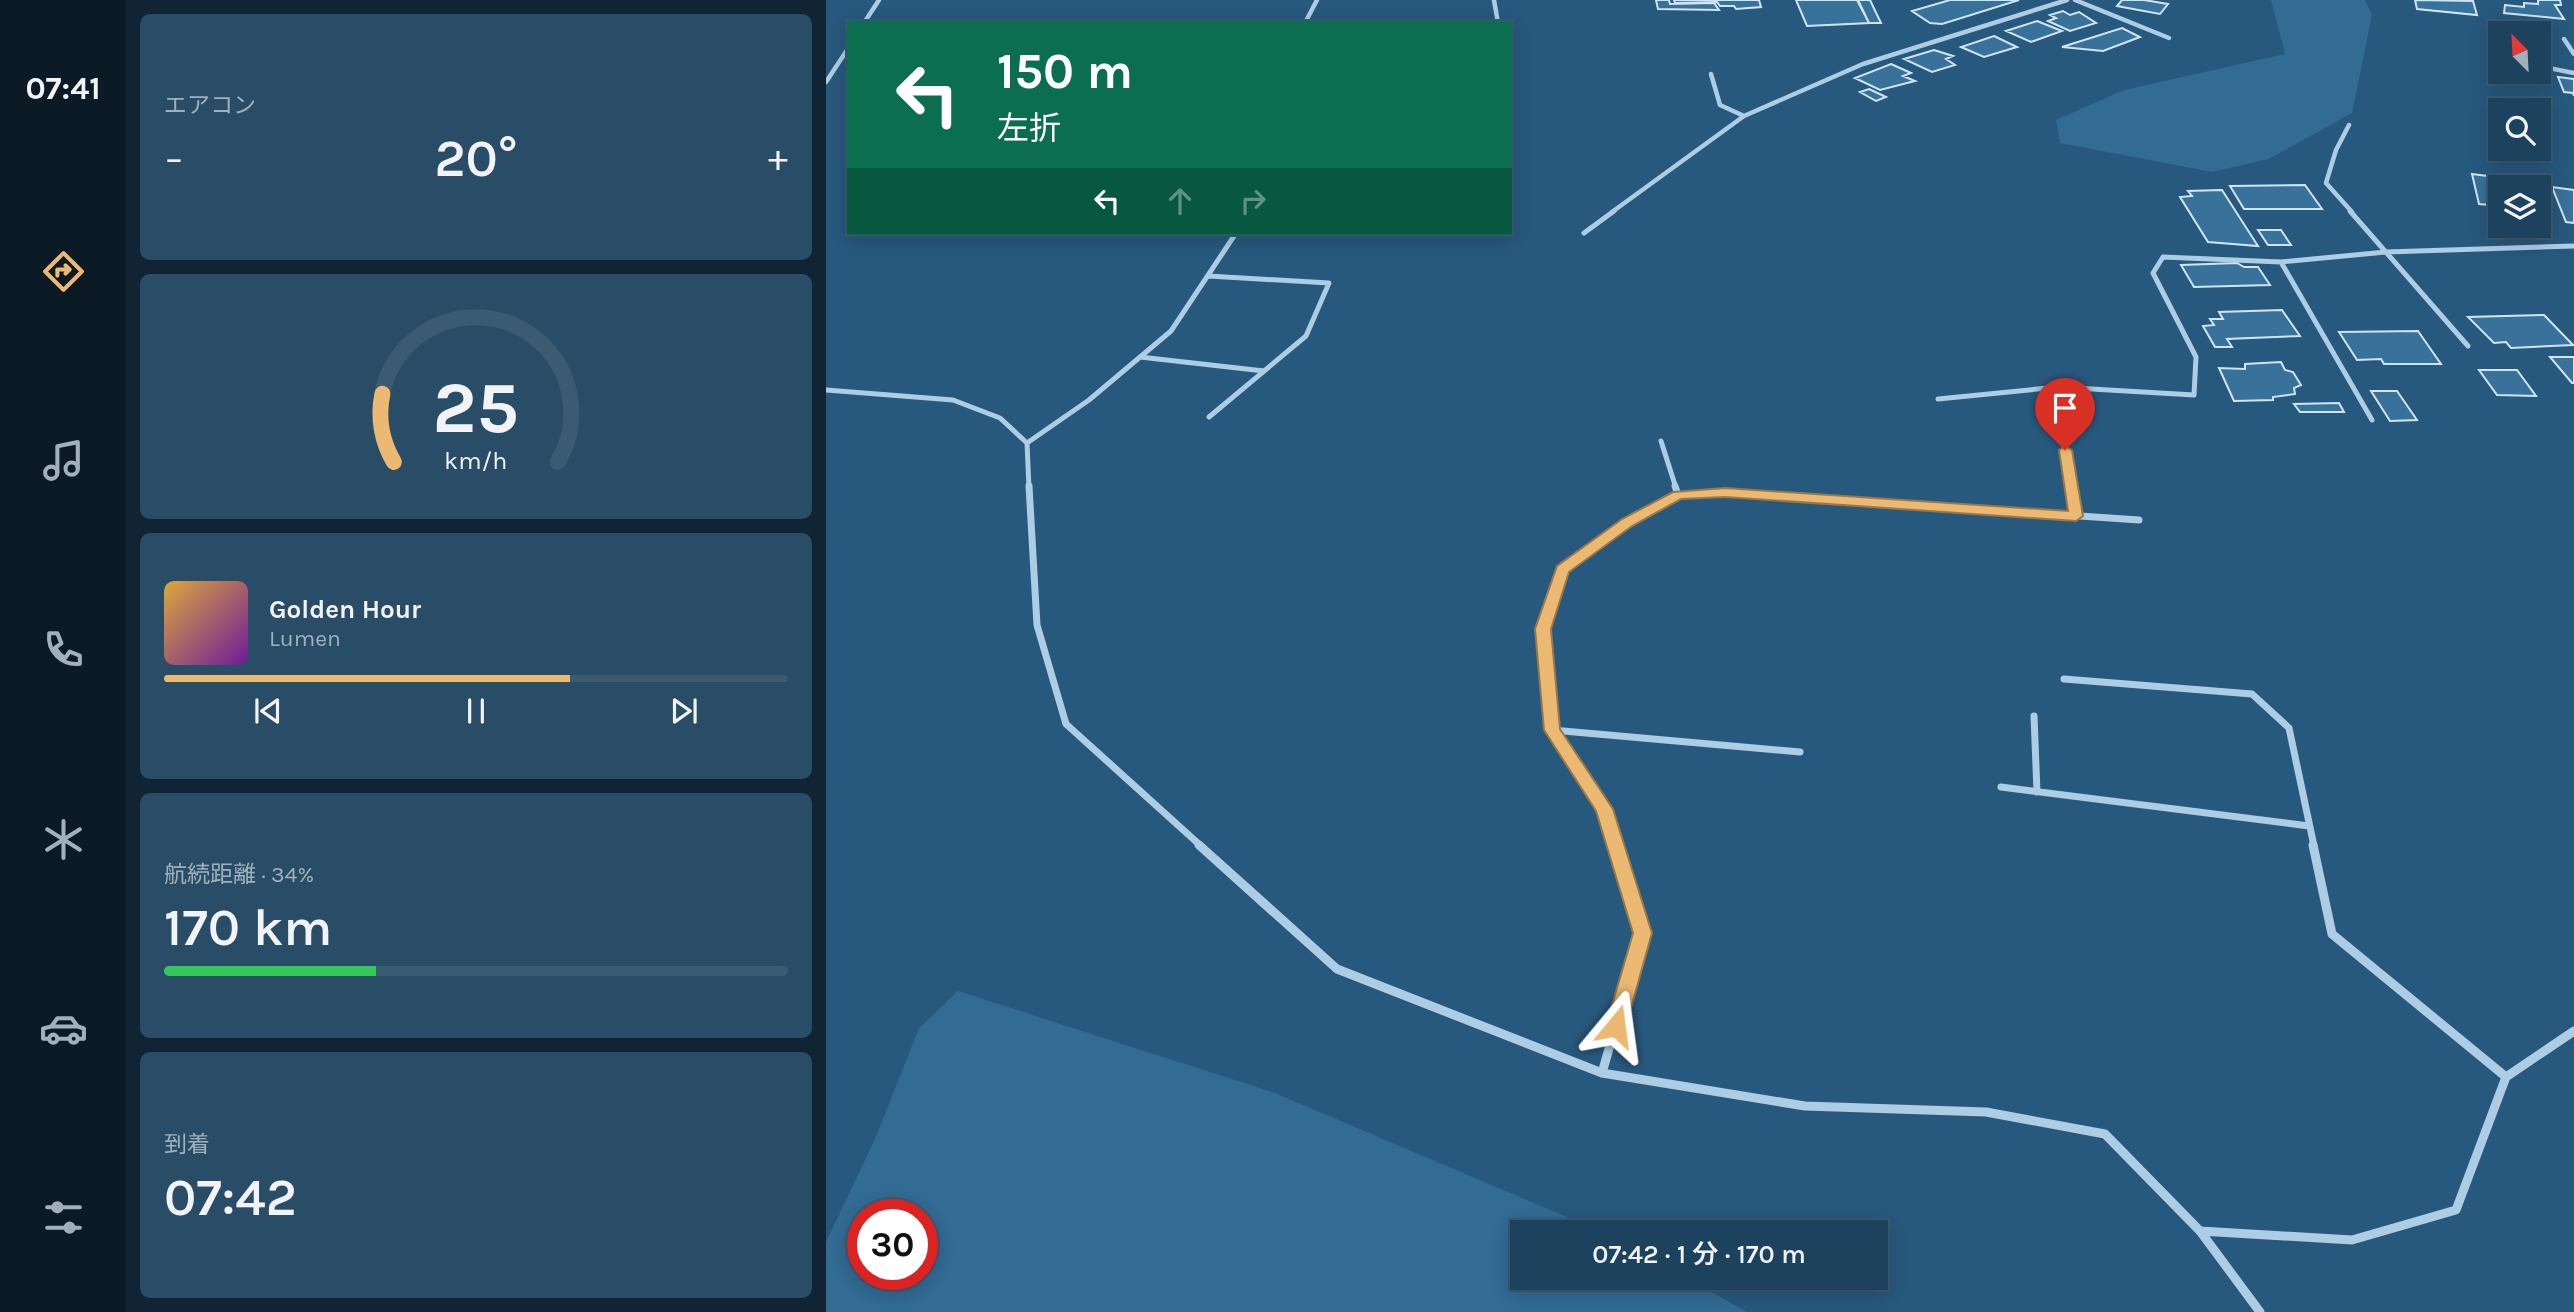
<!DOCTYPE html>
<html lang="ja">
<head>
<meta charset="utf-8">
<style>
	body { margin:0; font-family:Karla,"Noto Sans JP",sans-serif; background:#2a4d67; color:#f1f3f6; height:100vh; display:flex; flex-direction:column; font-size:26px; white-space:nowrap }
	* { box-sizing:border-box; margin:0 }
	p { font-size:23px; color:#a0b0bc }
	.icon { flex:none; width:38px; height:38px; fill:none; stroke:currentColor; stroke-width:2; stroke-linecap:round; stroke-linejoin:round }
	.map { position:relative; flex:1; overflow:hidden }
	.panel { display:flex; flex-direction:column; gap:14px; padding:14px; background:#102434; width:700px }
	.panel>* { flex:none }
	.hud { position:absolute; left:21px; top:21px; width:665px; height:214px; border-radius:0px; box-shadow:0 4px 18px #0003,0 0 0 2px #3b5b73; background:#0b6e4f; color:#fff; overflow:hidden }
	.needle { width:46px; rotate:336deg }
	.fabs { position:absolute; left:1662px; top:21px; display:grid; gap:14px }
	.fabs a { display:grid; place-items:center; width:63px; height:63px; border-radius:0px; background:#1d425e; box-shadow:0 4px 18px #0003,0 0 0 2px #3b5b73; font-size:35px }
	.speed { position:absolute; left:21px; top:1199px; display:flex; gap:14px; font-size:35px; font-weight:700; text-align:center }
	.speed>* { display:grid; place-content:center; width:91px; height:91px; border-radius:50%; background:#1d425e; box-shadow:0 4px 18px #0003,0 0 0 2px #3b5b73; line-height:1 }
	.speed .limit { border:10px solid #d22; background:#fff; color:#111 }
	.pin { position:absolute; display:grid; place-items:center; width:60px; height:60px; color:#fff; margin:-72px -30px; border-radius:50% 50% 50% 0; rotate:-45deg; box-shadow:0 0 7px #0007 }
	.pin .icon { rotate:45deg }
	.me { position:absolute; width:77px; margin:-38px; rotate:16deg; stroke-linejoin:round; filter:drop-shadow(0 0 5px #0008) }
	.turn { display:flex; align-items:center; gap:24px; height:147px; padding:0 35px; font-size:32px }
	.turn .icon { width:91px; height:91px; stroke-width:2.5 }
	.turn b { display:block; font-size:49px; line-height:60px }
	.lanes { display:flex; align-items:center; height:66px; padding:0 35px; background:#0003; justify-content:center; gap:35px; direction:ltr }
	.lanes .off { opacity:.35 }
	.big { font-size:52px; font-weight:600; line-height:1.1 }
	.panel .card { flex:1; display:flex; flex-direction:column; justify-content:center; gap:10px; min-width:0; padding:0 24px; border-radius:10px; background:#2a4d67 }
	.panel .dial { align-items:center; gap:0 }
	.dial svg { height:182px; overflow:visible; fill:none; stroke:#3b5b73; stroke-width:7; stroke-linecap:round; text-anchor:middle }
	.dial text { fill:#f1f3f6; stroke:none }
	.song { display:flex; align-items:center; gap:21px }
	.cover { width:84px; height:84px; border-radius:10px; background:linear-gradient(135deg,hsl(40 70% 55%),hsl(280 70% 35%)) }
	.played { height:7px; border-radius:4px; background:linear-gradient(90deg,#ecb972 65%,#3b5b73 65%) }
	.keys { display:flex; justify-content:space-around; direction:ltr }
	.heat { display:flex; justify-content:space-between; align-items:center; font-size:38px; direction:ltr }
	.charge { height:10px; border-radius:5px; background:linear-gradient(90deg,#34c759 34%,#3b5b73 0) }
	.trip { position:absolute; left:684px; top:1220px; width:378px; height:70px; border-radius:0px; background:#1d425e; box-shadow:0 4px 18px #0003,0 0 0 2px #3b5b73; font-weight:600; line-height:70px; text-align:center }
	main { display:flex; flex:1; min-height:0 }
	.dock { display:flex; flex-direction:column; width:126px; justify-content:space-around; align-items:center; background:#0c1a26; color:#a0b0bc }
	.dock .icon { width:49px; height:49px }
	.dock .active { color:#ecb972 }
	.dock b { font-size:32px; color:#f1f3f6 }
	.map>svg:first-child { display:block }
	.green { fill:#326b94; fill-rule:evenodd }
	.building { fill:#387199; stroke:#cfe5f4; stroke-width:2 }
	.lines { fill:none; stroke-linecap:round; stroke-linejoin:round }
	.street-far3 { stroke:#accde4; stroke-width:4.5 }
	.street-far2 { stroke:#accde4; stroke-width:5 }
	.street-far1 { stroke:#accde4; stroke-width:7 }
	.street { stroke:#accde4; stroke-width:9 }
	.route { fill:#ecb972; stroke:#99784a; stroke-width:2 }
</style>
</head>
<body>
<main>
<nav class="dock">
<b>07:41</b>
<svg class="icon active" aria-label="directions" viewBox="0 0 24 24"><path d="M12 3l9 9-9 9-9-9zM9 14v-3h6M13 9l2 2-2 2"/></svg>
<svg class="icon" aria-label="music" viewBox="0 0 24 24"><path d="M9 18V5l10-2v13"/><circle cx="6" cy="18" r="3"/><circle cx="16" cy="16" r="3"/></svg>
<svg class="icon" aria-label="phone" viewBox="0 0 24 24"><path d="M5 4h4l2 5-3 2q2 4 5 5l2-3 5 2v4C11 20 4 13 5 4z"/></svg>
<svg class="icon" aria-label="climate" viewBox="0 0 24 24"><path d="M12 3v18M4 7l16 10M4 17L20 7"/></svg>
<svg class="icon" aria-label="car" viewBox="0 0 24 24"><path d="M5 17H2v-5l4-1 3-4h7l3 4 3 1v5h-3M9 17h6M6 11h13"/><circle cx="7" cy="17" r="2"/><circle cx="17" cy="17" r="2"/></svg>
<svg class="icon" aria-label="filters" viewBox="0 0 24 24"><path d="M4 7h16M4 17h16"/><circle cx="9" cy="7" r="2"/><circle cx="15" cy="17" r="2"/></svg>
</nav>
<section class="panel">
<div class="card"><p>エアコン</p>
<div class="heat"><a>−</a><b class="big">20°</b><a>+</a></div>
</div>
<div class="card dial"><svg viewBox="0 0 100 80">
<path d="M14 69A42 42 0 1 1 86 69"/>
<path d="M14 69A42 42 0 0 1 9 39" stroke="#ecb972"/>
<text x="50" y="56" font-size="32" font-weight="700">25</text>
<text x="50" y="72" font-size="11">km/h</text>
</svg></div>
<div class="card">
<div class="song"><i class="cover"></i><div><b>Golden Hour</b><p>Lumen</p></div></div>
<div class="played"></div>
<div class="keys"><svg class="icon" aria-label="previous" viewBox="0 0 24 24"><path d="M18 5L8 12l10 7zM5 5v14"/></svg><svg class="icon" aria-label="pause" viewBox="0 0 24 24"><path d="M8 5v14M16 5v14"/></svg><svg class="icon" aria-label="next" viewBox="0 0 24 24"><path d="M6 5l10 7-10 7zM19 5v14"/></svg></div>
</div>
<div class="card"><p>航続距離 · 34%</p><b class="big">170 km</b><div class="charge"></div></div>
<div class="card"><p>到着</p><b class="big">07:42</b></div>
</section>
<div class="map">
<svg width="1748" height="1312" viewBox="0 0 1748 1312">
	<rect width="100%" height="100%" fill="#27587d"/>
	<!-- green -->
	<path class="green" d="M 1445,0 L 1539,0 L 1546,15 L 1526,113 L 1443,159 L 1386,172 L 1234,143 L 1230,120 L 1298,90 L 1459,54 Z
		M 132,991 L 449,1093 L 776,1232 L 696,1232 L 696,1278 L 861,1278 L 921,1312 L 0,1312 L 0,1242 L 49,1139 L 93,1028 ZM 37,1214 L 96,1214 L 96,1274 L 37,1274 Z"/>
	<!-- building -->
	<path class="building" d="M 830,0 L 843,0 L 844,4 L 888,3 L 893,10 L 832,9 Z
		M 848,0 L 933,0 L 935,7 L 910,9 L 908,6 L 894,6 L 891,2 L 849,3 Z
		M 970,0 L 1031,0 L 1043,23 L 981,26 Z
		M 1032,0 L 1044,0 L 1055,23 L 1043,23 Z
		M 1124,0 L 1193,0 L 1116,24 L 1104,23 L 1086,11 Z
		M 1296,0 L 1318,0 L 1342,4 L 1334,14 L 1291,6 Z
		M 1589,0 L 1647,1 L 1651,15 L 1591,9 Z
		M 1712,0 L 1734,0 L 1735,5 L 1729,5 L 1738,19 L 1678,13 L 1679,5 L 1698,7 L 1698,3 L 1712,4 Z
		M 1237,11 L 1244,15 L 1253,12 L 1270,23 L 1244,31 L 1222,21 L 1230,18 L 1224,15 Z
		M 1211,21 L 1236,31 L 1205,42 L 1180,31 Z
		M 1296,28 L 1314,37 L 1277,51 L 1236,47 Z
		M 1168,36 L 1191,47 L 1158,57 L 1135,47 Z
		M 1108,50 L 1127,56 L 1120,59 L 1129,65 L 1106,72 L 1078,59 Z
		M 1065,64 L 1085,73 L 1077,76 L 1089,81 L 1054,90 L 1029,78 Z
		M 1732,77 L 1748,79 L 1748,96 L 1747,93 L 1738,92 Z
		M 1043,89 L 1060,97 L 1050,101 L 1034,92 Z
		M 1646,174 L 1708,182 L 1709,187 L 1675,187 L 1675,206 L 1653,204 Z
		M 1479,185 L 1496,209 L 1418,209 L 1404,186 Z
		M 1726,187 L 1748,190 L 1748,223 L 1740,222 Z
		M 1396,190 L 1432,246 L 1382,242 L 1354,197 L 1366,196 L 1362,191 Z
		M 1432,230 L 1455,230 L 1465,245 L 1442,245 Z
		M 1411,263 L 1418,267 L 1432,267 L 1444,285 L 1368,287 L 1355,265 Z
		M 1456,310 L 1474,336 L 1401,339 L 1406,347 L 1389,347 L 1377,326 L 1388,325 L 1384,319 L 1397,319 L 1393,312 Z
		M 1718,315 L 1747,345 L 1685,348 L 1680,342 L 1668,343 L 1642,317 Z
		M 1592,331 L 1615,364 L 1558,364 L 1555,359 L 1531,360 L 1513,332 Z
		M 1724,357 L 1748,357 L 1748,383 L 1746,383 Z
		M 1455,362 L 1459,370 L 1467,372 L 1475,385 L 1468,388 L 1469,394 L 1447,397 L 1447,400 L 1408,401 L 1393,368 L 1419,369 L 1419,364 Z
		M 1653,370 L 1691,370 L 1710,396 L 1671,395 Z
		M 1545,391 L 1571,391 L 1591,420 L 1564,421 Z
		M 1513,403 L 1518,412 L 1474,412 L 1468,404 Z"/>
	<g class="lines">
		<!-- street-far3 -->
		<path class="street-far3" d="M 668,0 L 672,23
			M 1249,0 L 1343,38
			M 38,23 L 53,0
			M 479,23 L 491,0
			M 1738,39 L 1748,54
			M 1663,54 L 1675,57
			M 1713,66 L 1748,73
			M 885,74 L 894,105 L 918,116
			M 0,82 L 23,47
			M 1523,125 L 1510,150 L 1500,183 L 1526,212
			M 786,212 L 918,116 L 1037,64 L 1241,0"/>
		<!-- street-far2 -->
		<path class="street-far2" d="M 1524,211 L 1642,346
			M 758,233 L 788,211
			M 1455,262 L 1546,420
			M 382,276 L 503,283 L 480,336 L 383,417
			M 314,357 L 438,371
			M 0,390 L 127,400 L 174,418 L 201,443 L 203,488
			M 1112,399 L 1232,387 L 1368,395 L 1370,357 L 1327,273 L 1337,257 L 1455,262 L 1560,252 L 1748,246
			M 835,441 L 850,488
			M 201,443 L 263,400 L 345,331 L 410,233
			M 1239,450 L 1245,488"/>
		<!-- street-far1 -->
		<path class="street-far1" d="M 203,486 L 211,625 L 240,724 L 375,846
			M 1245,486 L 1250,516
			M 852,495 L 899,492 L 1313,520
			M 1238,679 L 1426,694 L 1463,728 L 1488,846
			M 1208,716 L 1211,792
			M 726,730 L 974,752
			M 1175,787 L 1483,826
			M 789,846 L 778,809 L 726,730 L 717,629 L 737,570 L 801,523 L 852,495 L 849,486"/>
		<!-- street -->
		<path class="street" d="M 373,845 L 511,969 L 776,1073 L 979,1106 L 1160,1112 L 1279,1134 L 1374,1231 L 1434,1312
			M 1487,845 L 1506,934 L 1680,1077
			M 776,1073 L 816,933 L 789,845
			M 1374,1231 L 1526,1240 L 1630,1210 L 1680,1077 L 1748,1031"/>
	</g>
	<!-- route -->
	<path class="route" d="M 1239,446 L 1246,450 L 1257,516 L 1250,521 L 899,497 L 855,499 L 806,526 L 743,572 L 725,629 L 734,729 L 787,809 L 826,933 L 800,1026 L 797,1033 L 790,1036 L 783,1033 L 780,1026 L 807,933 L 770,811 L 718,730 L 709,629 L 731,566 L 796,519 L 847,492 L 899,488 L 1242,511 L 1233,450 Z"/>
</svg>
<div class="fabs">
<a><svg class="needle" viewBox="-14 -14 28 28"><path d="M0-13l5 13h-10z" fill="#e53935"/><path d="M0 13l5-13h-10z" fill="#a0b0bc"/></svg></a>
<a><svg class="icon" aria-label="search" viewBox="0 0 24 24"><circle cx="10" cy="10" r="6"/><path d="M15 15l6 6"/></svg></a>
<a><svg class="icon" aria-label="layers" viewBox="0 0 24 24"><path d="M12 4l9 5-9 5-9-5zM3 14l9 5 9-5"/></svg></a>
</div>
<div class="speed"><div class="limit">30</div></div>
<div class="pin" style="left:1239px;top:450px;background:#d93025"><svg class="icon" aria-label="arrive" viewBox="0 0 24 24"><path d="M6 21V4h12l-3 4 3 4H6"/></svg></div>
<svg class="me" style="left:790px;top:1026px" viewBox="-20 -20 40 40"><path d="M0-17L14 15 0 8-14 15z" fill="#ecb972" stroke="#fff" stroke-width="4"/></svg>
<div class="trip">07:42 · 1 分 · 170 m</div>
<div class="hud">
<div class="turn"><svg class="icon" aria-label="left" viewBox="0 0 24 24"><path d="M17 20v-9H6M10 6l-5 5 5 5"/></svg><div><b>150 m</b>左折</div></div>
<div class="lanes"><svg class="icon" aria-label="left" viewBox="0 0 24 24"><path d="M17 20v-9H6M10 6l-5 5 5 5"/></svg><svg class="icon off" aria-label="ahead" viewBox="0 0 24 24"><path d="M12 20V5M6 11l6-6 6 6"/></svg><svg class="icon off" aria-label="right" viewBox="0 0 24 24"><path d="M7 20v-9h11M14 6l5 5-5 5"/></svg></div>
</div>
</div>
</main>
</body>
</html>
